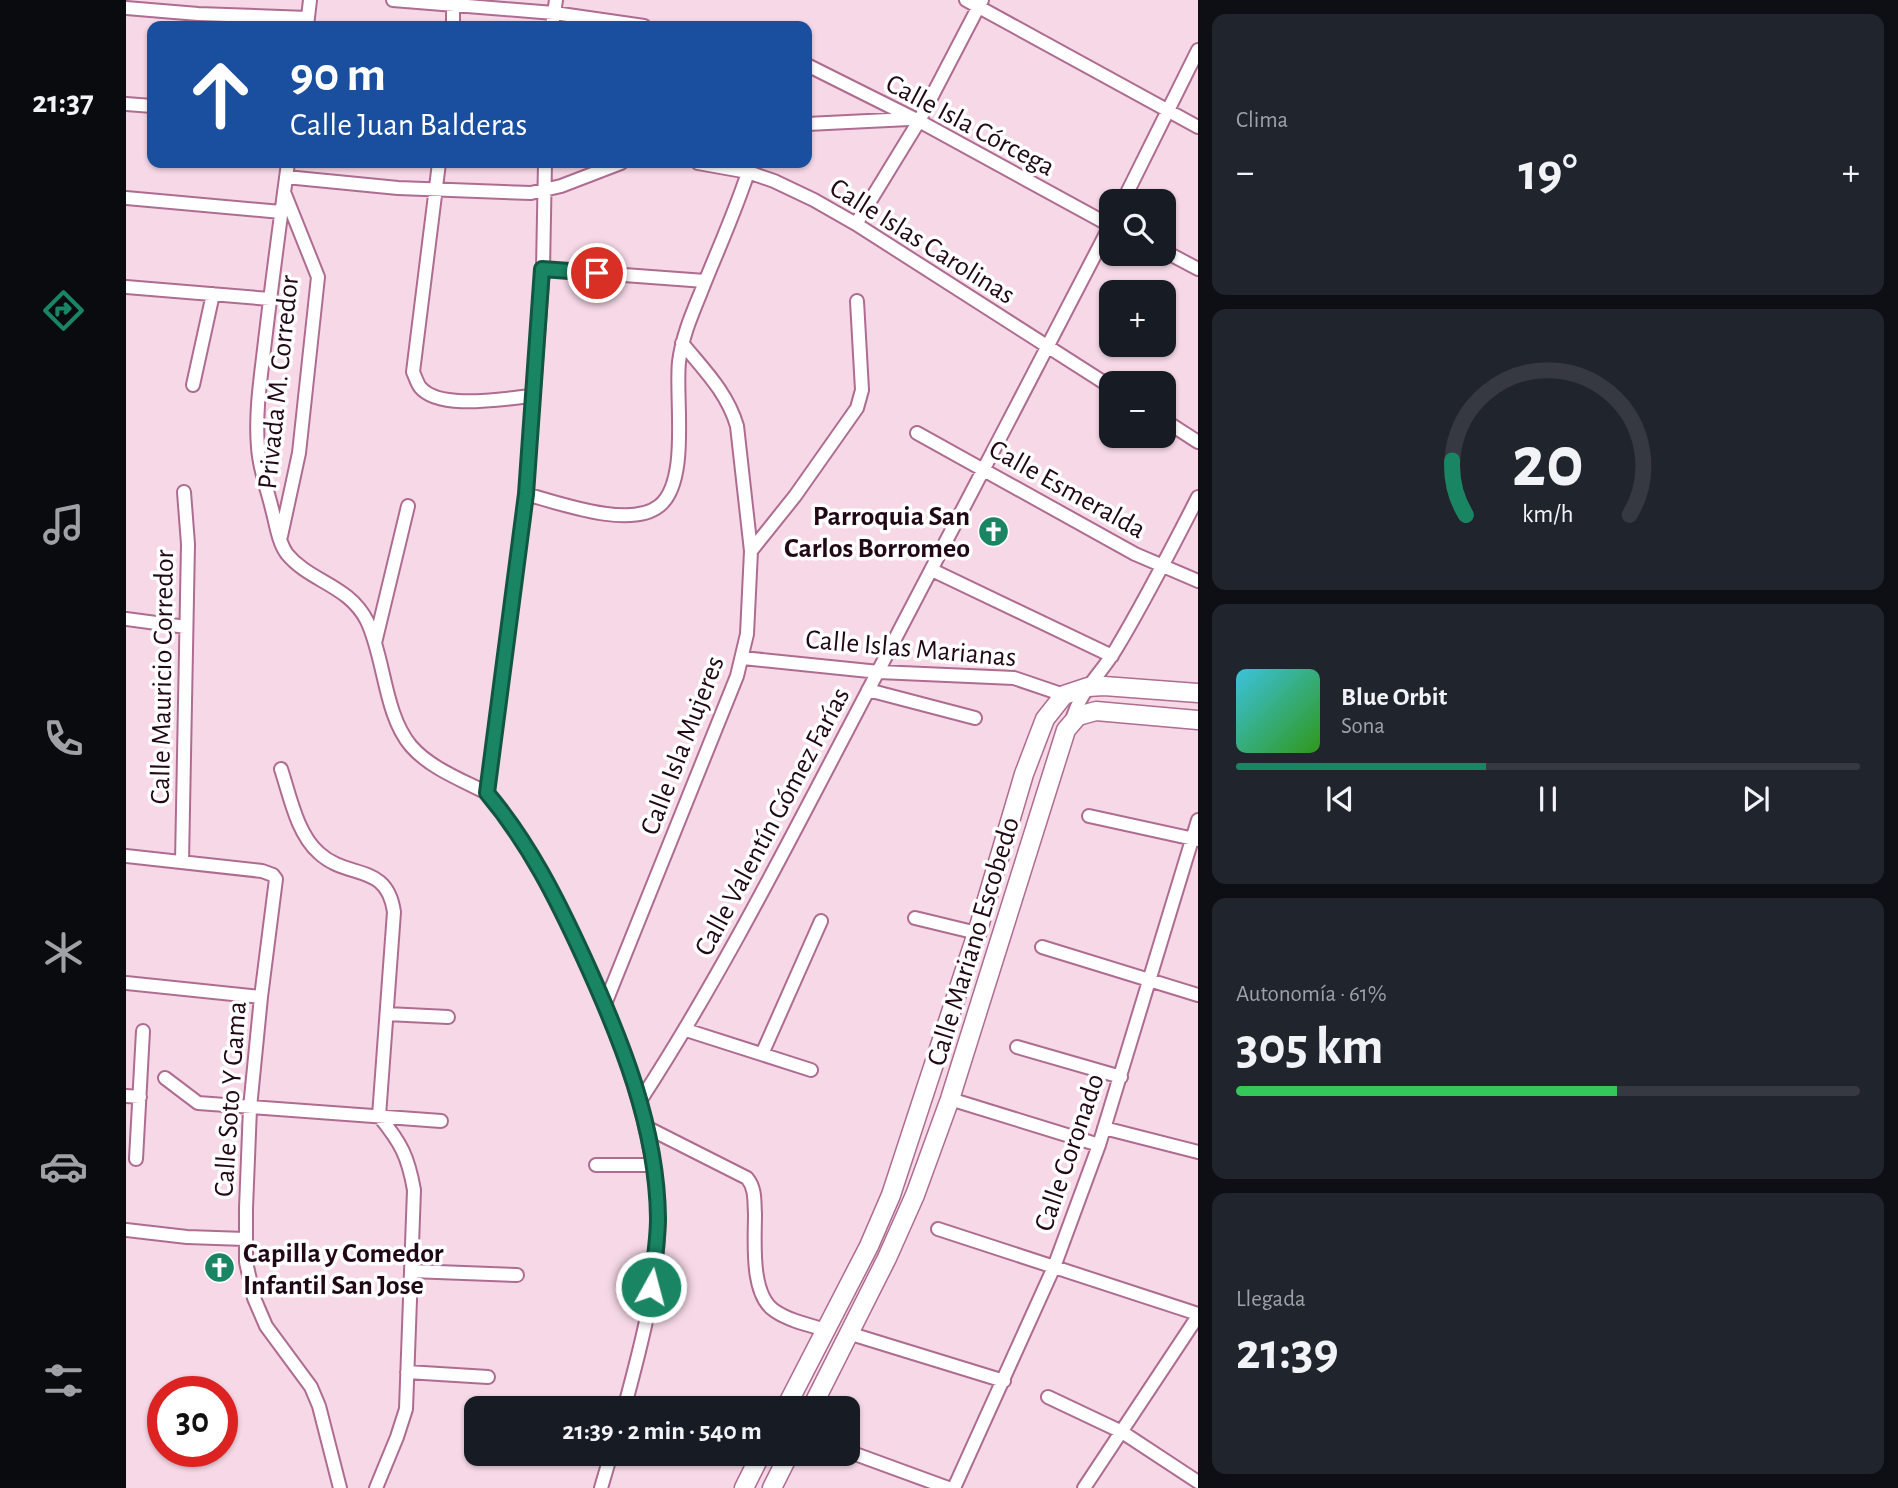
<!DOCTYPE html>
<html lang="es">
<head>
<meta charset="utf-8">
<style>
	body { margin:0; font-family:"Alegreya Sans",sans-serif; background:#20242c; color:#f1f3f6; height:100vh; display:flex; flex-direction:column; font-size:26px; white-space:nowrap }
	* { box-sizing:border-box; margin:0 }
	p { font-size:23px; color:#9ea1a6 }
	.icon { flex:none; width:38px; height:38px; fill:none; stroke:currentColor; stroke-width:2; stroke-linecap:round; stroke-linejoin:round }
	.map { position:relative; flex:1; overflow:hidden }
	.sheet { display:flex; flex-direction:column; gap:14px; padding:14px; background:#0d0f14; width:700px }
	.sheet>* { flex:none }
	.top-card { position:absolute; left:21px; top:21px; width:665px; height:147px; border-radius:14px; box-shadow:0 2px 5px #0004; background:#1a4fa0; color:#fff; overflow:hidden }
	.fabs { position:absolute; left:973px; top:189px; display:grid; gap:14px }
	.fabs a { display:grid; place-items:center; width:77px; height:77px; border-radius:14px; background:#171b24; box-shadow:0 2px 5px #0004; font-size:35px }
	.speed { position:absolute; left:21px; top:1376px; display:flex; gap:14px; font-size:35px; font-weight:700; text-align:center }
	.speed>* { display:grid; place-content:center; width:91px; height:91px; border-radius:50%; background:#171b24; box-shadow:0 2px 5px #0004; line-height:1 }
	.speed .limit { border:10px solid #d22; background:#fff; color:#111 }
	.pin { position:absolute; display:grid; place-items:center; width:60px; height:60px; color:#fff; margin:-30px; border:4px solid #fff; border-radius:50%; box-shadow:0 2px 7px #0007 }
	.me { position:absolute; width:77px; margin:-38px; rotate:7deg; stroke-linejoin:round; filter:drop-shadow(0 0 5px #0008) }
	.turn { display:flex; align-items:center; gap:24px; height:147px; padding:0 28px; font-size:32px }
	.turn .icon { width:91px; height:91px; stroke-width:2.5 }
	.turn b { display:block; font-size:49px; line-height:60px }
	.big { font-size:52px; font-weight:600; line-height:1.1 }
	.sheet .tile { flex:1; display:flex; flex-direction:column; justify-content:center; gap:10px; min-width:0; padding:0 24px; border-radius:14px; background:#20242c }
	.sheet .dial { align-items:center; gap:0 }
	.dial svg { height:182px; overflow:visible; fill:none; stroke:#363941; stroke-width:7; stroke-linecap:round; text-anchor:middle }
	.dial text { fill:#f1f3f6; stroke:none }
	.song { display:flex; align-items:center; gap:21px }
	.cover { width:84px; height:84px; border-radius:10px; background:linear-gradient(135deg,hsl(190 70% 55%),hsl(110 70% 35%)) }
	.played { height:7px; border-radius:4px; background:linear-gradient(90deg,#198562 40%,#363941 40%) }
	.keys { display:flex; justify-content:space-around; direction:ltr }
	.heat { display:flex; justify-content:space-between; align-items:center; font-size:38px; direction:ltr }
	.charge { height:10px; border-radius:5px; background:linear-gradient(90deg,#34c759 61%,#363941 0) }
	.trip { position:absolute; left:338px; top:1396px; width:396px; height:70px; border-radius:14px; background:#171b24; box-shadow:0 2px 5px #0004; font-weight:600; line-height:70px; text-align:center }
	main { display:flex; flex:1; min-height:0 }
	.dock { display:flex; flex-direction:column; width:126px; justify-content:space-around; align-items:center; background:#090b0e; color:#9ea1a6 }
	.dock .icon { width:49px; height:49px }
	.dock .selected { color:#198562 }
	.dock b { font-size:32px; color:#f1f3f6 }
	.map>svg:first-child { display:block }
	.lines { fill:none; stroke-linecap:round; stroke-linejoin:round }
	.street-casing { stroke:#ae6c91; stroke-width:16 }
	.secondary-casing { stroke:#ae6c91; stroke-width:21 }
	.street { stroke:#fff; stroke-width:12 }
	.secondary { stroke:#fff; stroke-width:18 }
	.route-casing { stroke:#105640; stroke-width:18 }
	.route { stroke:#198562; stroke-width:12 }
	.labels { text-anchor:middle; stroke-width:7; stroke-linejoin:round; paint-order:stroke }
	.street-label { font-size:28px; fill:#210817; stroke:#fff }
	.poi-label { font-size:28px; font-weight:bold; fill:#210817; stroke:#fff; text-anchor:end }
</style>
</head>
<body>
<main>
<nav class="dock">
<b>21:37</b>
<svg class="icon selected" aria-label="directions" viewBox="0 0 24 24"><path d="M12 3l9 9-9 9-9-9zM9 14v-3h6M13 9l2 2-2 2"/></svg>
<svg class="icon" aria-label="music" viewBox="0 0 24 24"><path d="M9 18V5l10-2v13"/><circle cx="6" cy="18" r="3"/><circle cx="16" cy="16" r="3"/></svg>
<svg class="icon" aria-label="phone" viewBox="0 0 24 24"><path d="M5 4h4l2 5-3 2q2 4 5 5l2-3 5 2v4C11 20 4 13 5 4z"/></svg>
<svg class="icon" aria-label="climate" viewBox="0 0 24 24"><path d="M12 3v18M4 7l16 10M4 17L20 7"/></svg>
<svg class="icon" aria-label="car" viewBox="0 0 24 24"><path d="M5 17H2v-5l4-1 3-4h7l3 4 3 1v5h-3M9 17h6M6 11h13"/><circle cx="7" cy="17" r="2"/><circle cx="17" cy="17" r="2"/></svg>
<svg class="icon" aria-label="filters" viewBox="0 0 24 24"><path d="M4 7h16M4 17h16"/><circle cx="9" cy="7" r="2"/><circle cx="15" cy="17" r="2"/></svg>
</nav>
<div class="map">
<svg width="1072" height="1488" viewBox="0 0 1072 1488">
	<rect width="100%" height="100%" fill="#f6d8e7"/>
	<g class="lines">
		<defs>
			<path id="street" d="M 267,0 L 428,13 L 518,26
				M 840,0 L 1072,127
				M 0,8 L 72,14 L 182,18
				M 181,26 L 184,0
				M 327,26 L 327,5
				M 426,26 L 430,0
				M 681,65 L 793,121 L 985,226
				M 0,104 L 26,106
				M 681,124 L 783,119
				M 162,163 C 154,222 146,282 139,341 C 135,376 129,412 132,447 C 133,468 141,488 146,509 C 150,523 152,542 161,554 C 184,582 223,585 241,621 C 259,659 258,714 285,746 C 304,768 336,780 361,793
				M 313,163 L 287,372 C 289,376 291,383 294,387 C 313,411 380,398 407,396
				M 419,163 L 417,269 L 400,494 L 361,793 C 402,843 430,899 457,957 C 495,1040 528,1124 532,1216 C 534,1276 514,1350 498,1409
				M 572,163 L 622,172 L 648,181 L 688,200 L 730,224 L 985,387
				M 160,177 L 272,188 L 405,193 L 435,186 L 495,163
				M 0,198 L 155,212
				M 997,201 L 1072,50
				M 730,224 L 793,121 L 856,0
				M 1038,251 L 1072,269
				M 417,269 L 579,281
				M 0,287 L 144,299
				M 67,385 L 87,294
				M 1038,420 L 1072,442
				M 791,433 L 1009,554 L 1072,581
				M 400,494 C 433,503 504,529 533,506 C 564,482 549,398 553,362 C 556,337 566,314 575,292 C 592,249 612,206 625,163
				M 155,536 L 173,453 L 192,277 L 158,192
				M 625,551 L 669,496 L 731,408 L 736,390 L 731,301
				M 806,570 L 986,656
				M 0,619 L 60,627
				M 249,643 L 282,506
				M 617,658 L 753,672 L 888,678 L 938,695
				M 742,690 L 849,718
				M 946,721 C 953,692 975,674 990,649 C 1020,599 1046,548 1072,497
				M 155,769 C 164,796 171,834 193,853 C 222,880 261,862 268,912 L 253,1116 C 275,1143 282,1156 288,1190 L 280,1409 L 271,1437 L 250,1488
				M 963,816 L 1072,840
				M 0,856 L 136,871 L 147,875 L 150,879 L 135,997 L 124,1108 L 120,1208 L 120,1262 L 128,1298 L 140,1326 L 185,1387 L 193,1406 L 214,1488
				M 56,862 L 62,544 L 58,492
				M 789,918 L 851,933
				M 916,947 L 1072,995
				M 0,983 L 135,997
				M 479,1004 L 611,676 L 621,634 L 625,551 L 611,426 C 601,392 578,370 556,343
				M 261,1014 L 322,1017
				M 560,1030 L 685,1070
				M 891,1047 L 995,1077
				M 636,1054 L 695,921
				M 39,1078 L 72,1103 L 315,1121
				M 0,1096 L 14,1097
				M 824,1099 L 973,1145
				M 514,1101 C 592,981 657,853 723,727 C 811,559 898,392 985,224
				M 520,1127 L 621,1178 C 630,1189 628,1201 629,1214 C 629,1241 624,1295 649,1311 C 664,1321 683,1325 700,1330
				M 978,1128 L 1072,1152
				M 10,1159 L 17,1031
				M 470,1165 L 527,1165
				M 812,1229 L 1072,1314
				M 0,1230 L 61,1237 L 119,1239
				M 285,1271 L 391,1275
				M 722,1333 L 878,1381
				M 281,1372 L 362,1377
				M 922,1397 L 996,1432 L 1072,1482
				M 721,1451 L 822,1488
				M 475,1488 L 485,1454
				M 828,1488 L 928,1267 L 973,1145 L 1072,820
				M 958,1488 L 1072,1316"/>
			<path id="secondary" d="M 659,1409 L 743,1246 L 765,1195 L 851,933 L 898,774 L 919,719 L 938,695 L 962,687 L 978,686 L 1072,693
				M 685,1409 L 761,1258 L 789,1195 L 824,1099 L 940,730 L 952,716 L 970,711 L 1072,720
				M 618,1488 L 635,1454
				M 646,1488 L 663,1454"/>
		</defs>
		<!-- street casing -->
		<use href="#street" class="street-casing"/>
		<!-- secondary casing -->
		<use href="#secondary" class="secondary-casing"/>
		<!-- street -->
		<use href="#street" class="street"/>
		<!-- secondary -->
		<use href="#secondary" class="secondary"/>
	</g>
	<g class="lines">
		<defs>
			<path id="route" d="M 471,273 L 416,269 L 400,494 L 361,793 C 403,843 431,899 458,958 C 495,1039 531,1127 532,1218 C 532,1241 528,1264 525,1287"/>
		</defs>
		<!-- route casing -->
		<use href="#route" class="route-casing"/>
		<!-- route -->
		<use href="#route" class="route"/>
	</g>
	<!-- icons -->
	<defs>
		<symbol id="church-disc" viewBox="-11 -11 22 22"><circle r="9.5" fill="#198562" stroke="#fff"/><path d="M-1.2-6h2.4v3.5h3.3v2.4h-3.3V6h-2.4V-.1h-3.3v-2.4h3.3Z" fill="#fff"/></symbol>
	</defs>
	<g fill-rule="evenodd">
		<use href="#church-disc" x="850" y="514" width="35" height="35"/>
		<use href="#church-disc" x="76" y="1250" width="35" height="35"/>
	</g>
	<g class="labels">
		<!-- street labels -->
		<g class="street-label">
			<text transform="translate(845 124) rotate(28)" y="10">Calle Isla Córcega</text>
			<text transform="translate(797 240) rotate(32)" y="10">Calle Islas Carolinas</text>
			<text transform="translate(151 382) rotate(-84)" y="10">Privada M. Corredor</text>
			<text transform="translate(942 488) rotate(29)" y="10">Calle Esmeralda</text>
			<text transform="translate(785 647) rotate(5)" y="10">Calle Islas Marianas</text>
			<text transform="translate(35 677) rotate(-89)" y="10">Calle Mauricio Corredor</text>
			<text transform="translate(555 745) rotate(-69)" y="10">Calle Isla Mujeres</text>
			<text transform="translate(645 821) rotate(-62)" y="10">Calle Valentín Gómez Farías</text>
			<text transform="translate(846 941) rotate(-73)" y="10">Calle Mariano Escobedo</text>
			<text transform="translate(103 1099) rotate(-86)" y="10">Calle Soto Y Gama</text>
			<text transform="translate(942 1152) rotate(-71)" y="10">Calle Coronado</text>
		</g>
		<!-- poi labels -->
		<g class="poi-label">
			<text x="844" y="525">Parroquia San<tspan x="844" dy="32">Carlos Borromeo</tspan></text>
			<text x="117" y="1262" text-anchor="start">Capilla y Comedor<tspan x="117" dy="32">Infantil San Jose</tspan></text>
		</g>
	</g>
</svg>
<div class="fabs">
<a><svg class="icon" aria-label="search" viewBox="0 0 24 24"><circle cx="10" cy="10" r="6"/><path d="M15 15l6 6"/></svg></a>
<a>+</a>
<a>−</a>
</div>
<div class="speed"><div class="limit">30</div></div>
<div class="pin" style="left:471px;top:273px;background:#d93025"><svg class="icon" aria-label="arrive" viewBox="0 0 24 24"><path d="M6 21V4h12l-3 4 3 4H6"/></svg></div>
<svg class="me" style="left:525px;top:1287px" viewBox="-20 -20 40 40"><circle r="17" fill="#198562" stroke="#fff" stroke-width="3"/><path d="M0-11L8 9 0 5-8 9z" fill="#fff"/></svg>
<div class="trip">21:39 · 2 min · 540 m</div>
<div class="top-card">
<div class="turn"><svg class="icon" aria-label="ahead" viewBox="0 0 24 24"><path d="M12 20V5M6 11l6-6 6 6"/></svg><div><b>90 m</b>Calle Juan Balderas</div></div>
</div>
</div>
<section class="sheet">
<div class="tile"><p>Clima</p>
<div class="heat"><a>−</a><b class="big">19°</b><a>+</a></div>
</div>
<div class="tile dial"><svg viewBox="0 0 100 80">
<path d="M14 69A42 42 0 1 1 86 69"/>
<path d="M14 69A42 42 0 0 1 8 45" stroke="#198562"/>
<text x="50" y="56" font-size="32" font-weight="700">20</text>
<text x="50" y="72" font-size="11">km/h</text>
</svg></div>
<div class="tile">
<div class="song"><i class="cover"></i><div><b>Blue Orbit</b><p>Sona</p></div></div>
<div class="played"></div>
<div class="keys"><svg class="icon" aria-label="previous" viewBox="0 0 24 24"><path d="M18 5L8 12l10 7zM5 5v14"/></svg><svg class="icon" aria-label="pause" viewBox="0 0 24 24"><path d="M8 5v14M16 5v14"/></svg><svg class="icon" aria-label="next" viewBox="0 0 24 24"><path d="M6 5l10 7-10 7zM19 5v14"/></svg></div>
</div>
<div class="tile"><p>Autonomía · 61%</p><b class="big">305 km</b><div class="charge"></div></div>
<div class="tile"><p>Llegada</p><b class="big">21:39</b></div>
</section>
</main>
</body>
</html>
